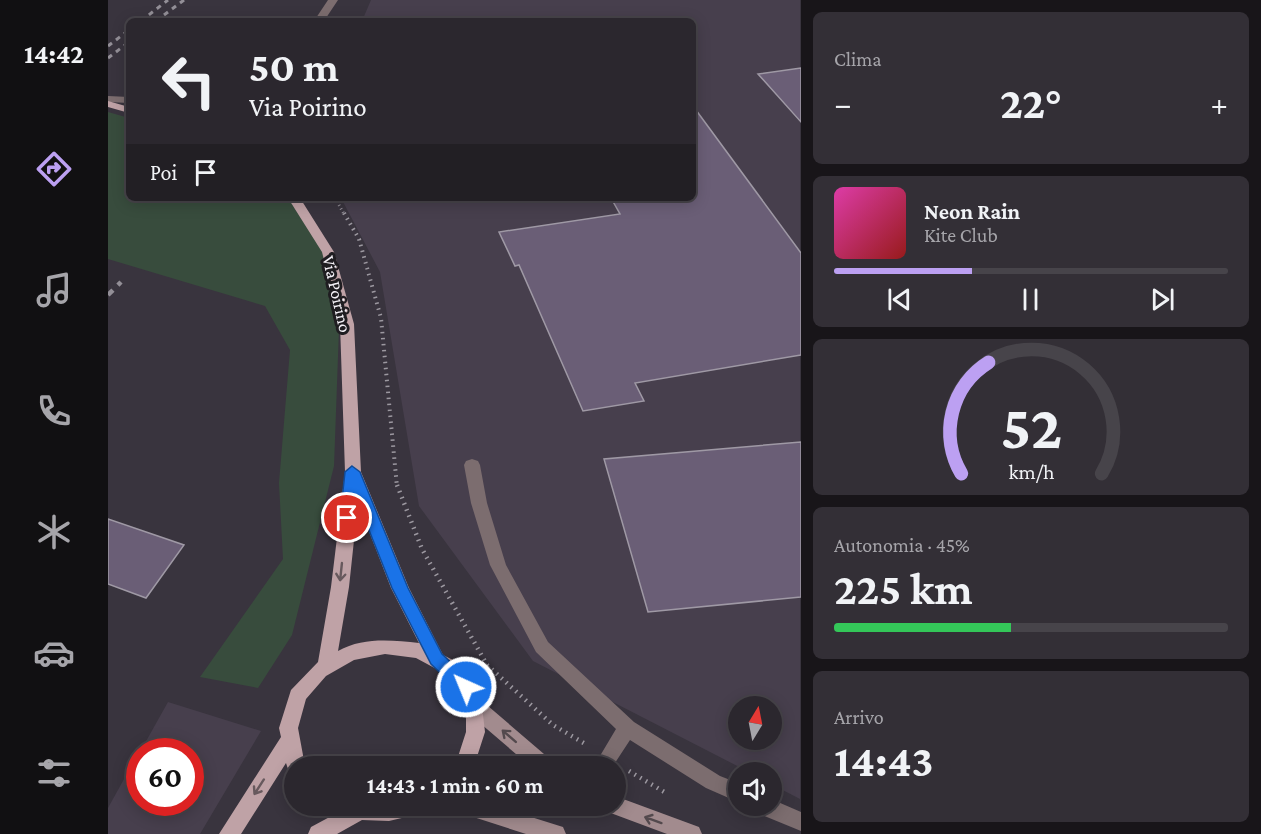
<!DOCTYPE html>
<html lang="it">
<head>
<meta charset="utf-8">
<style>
	body { margin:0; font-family:"Crimson Pro",serif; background:#332f36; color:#f1f3f6; height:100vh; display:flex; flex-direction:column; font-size:22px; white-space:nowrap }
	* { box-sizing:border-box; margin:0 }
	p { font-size:20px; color:#a6a5aa }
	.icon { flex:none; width:33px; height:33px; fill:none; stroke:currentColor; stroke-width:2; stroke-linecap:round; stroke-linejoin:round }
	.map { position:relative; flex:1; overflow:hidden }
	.details { display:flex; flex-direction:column; gap:12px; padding:12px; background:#181519; width:460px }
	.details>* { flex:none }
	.top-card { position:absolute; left:18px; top:18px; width:570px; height:183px; border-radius:9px; box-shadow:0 3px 15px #0003,0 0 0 2px #47444a; background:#2b272e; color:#f1f3f6; overflow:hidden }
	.needle { width:39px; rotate:10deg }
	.controls { position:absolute; left:620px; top:696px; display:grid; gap:12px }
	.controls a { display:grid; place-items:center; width:54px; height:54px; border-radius:50%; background:#2b272e; box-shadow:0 3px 15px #0003,0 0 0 2px #47444a; font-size:30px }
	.speed { position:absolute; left:18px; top:738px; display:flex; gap:12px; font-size:30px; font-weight:700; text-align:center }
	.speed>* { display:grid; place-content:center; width:78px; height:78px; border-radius:50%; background:#2b272e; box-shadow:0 3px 15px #0003,0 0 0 2px #47444a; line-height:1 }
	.speed .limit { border:9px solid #d22; background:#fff; color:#111 }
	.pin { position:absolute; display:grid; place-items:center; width:51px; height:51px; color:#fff; margin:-26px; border:3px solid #fff; border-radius:50%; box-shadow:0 2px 6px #0007 }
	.me { position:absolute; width:66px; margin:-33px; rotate:316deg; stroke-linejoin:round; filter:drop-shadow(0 0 4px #0008) }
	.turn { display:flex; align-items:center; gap:21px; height:126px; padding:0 24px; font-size:27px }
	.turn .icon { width:78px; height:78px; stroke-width:2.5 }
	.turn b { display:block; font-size:42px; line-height:51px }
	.then { display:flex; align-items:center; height:57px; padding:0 24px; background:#0003; gap:12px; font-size:22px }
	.big { font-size:45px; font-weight:700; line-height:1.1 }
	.details .widget { flex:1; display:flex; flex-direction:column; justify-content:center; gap:9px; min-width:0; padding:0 21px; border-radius:9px; background:#332f36 }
	.details .dial { align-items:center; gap:0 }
	.dial svg { height:156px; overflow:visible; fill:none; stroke:#47444a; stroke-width:7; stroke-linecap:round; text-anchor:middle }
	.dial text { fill:#f1f3f6; stroke:none }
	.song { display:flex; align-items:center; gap:18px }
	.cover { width:72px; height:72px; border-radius:9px; background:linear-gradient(135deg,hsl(320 70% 55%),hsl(0 70% 35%)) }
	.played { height:6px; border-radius:3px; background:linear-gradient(90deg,#bca0f2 35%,#47444a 35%) }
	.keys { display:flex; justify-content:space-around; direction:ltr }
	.heat { display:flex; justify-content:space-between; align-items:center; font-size:33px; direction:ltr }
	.charge { height:9px; border-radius:4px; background:linear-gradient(90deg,#34c759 45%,#47444a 0) }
	.trip { position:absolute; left:176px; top:756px; width:342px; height:60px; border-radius:30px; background:#2b272e; box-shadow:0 3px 15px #0003,0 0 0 2px #47444a; font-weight:700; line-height:60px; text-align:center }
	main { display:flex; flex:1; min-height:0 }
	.tabs { display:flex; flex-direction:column; width:108px; justify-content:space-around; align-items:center; background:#111012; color:#a6a5aa }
	.tabs .icon { width:42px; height:42px }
	.tabs .on { color:#bca0f2 }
	.tabs b { font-size:27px; color:#f1f3f6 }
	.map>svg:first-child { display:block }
	.built { fill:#473f4d; fill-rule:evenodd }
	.green { fill:#384c3d }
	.building { fill:#6a5e76; stroke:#9f99a5; stroke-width:1.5 }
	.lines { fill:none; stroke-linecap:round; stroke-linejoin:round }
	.path-far2 { stroke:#9c98a0; stroke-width:3; stroke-dasharray:1 3; stroke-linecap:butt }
	.path-far1 { stroke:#9c98a0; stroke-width:4; stroke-dasharray:1.5 4.5; stroke-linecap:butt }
	.path { stroke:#9c98a0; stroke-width:4.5; stroke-dasharray:1.5 5; stroke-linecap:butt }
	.service { fill:#7c6d6f; fill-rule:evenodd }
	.tertiary { fill:#7c6d6f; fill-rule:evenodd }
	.secondary { fill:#a28b8e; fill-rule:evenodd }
	.primary { fill:#bfa2a6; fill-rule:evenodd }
	.rail-far1 { stroke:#938f97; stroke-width:3; stroke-dasharray:5 5; stroke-linecap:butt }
	.rail { stroke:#938f97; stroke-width:4.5; stroke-dasharray:7 7; stroke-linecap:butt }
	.oneway { stroke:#67595d }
	.oneway2 { stroke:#53494d }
	.route { fill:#1a73e8; stroke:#114b97; stroke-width:1.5 }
	.labels { text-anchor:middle; stroke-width:6; stroke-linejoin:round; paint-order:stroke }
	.street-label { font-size:18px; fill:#f4f1f7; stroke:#1f1d21 }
</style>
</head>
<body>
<main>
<nav class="tabs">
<b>14:42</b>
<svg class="icon on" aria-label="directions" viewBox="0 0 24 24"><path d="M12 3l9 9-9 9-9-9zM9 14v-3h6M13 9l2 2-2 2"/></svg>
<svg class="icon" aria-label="music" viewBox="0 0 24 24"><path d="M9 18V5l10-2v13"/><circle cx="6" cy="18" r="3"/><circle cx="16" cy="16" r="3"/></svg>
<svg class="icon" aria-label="phone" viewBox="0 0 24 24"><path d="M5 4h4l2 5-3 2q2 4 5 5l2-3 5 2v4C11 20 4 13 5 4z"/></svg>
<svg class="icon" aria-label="climate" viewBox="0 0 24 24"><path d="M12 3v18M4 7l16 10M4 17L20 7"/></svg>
<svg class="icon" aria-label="car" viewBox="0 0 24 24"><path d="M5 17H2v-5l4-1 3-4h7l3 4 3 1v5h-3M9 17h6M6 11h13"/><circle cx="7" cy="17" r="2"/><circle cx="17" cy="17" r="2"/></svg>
<svg class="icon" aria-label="filters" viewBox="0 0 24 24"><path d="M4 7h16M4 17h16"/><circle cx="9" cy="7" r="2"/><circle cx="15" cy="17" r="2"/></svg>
</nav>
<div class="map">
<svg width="693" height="834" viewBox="0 0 693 834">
	<rect width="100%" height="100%" fill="#39343e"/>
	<!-- built -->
	<path class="built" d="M 263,0 L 692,0 L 692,799 L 663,784 L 663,772 L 641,772 L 425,661 L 311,506 L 272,272 L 233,198 L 585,198 L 585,21 L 254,21 ZM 630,706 L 663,706 L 663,740 L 630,740 Z
		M 60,702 L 153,731 L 92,834 L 0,834 L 0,808 L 31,752 L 32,802 L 82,802 L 82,752 L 32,752 Z"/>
	<!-- green -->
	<path class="green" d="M 0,112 L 21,118 L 21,198 L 180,198 L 214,250 L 231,329 L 226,466 L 184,635 L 150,688 L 92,677 L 175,559 L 171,483 L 182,350 L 157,306 L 0,259 Z"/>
	<!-- building -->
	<path class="building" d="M 693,68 L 693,122 L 650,74 Z
		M 585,106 L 693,253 L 693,355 L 527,383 L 536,401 L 475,411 L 411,265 L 407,266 L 391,232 L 512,214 L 503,198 L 585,198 Z
		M 693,442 L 693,597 L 540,612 L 496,459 Z
		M 0,519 L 76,545 L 38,598 L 0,584 Z"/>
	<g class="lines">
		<!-- path-far2 -->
		<path class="path-far2" d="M 227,198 L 236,214"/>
		<!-- path-far1 -->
		<path class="path-far1" d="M 236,213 L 251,239 L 273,318 L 289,487"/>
		<!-- path -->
		<path class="path" d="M 289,485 L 314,549 L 379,665 L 445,725 L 479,745
			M 521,771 L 558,793"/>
		<!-- service -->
		<path class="service" d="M 364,459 L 370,461 L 372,465 L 379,503 L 398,565 L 440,642 L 526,722 L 612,776 L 630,783 L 630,802 L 598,788 L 522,740 L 505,766 L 486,766 L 508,729 L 428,652 L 382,565 L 363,503 L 356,465 L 358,461 Z
			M 663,799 L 693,812 L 693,831 L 649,813 L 646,806 L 663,806 Z"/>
		<!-- tertiary -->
		<path class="tertiary" d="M 220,0 L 230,0 L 216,21 L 206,21 Z
			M 0,96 L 21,97 L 21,103 L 0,102 Z"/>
		<!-- secondary -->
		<path class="secondary" d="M 366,698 L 373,700 L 443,760 L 445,766 L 422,766 L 359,712 L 357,706 L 359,700 Z
			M 507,796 L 591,827 L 594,834 L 559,834 L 500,812 L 497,806 L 507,806 Z
			M 350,806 L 388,806 L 455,827 L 458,834 L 418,834 L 353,813 Z"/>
		<!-- primary -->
		<path class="primary" d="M 0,101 L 21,107 L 21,113 L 0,107 Z
			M 180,198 L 192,198 L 226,252 L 246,324 L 253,472 L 301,588 L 335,655 L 347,661 L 369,691 L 374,706 L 377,732 L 366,766 L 347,766 L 358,732 L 358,715 L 354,701 L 334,672 L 308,658 L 277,654 L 246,660 L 218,676 L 198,699 L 190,728 L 197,766 L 186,766 L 186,774 L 181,772 L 178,763 L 133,834 L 111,834 L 173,737 L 171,728 L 183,690 L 210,662 L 223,587 L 237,472 L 232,324 L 214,252 ZM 250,503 L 283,588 L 311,643 C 283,640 255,637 230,651 L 241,587 Z
			M 225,806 L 318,806 L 315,813 L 281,821 L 254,820 L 229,834 L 200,834 L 203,827 L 229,813 Z"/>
		<!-- rail-far1 -->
		<path class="rail-far1" d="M 33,21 L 60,0
			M 48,21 L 76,0
			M 0,46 L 21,30
			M 0,58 L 21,42"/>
		<!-- rail -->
		<path class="rail" d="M 0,295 L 13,282"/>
	</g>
	<!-- one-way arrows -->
	<defs><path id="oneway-shaft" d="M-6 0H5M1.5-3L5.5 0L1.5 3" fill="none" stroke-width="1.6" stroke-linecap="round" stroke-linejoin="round" transform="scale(1.5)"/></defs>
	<g class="oneway">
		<use href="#oneway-shaft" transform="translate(233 572) rotate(96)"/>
		<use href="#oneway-shaft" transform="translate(151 787) rotate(123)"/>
	</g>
	<g class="oneway2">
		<use href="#oneway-shaft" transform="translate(401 736) rotate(-139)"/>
		<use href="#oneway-shaft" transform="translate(545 820) rotate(-160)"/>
	</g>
	<!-- route -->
	<path class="route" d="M 244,466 L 252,472 L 300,588 L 334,654 L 364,682 L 367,687 L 364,692 L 358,695 L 352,692 L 323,664 L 284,588 L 249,500 L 245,522 L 239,523 L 232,518 L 237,472 Z"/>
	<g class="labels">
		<!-- street labels -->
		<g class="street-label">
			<text transform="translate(229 294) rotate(77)" y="6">Via Poirino</text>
		</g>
	</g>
</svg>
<div class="controls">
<a><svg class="needle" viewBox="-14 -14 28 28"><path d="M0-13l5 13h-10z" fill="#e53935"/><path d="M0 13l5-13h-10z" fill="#a6a5aa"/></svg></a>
<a><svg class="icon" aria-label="sound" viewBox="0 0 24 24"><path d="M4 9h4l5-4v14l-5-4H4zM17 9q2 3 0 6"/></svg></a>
</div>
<div class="speed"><div class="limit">60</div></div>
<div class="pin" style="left:239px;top:518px;background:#d93025"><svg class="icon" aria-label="arrive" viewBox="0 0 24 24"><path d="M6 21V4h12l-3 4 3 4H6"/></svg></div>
<svg class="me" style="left:358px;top:687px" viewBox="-20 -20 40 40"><circle r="17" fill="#1a73e8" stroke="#fff" stroke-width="3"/><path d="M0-11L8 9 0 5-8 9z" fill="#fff"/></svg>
<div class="trip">14:43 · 1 min · 60 m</div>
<div class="top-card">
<div class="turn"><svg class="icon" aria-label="left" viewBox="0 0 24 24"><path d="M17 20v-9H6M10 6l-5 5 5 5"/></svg><div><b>50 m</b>Via Poirino</div></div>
<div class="then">Poi<svg class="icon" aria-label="arrive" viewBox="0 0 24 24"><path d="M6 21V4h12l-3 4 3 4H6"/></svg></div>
</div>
</div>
<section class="details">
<div class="widget"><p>Clima</p>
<div class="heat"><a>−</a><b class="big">22°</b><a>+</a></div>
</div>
<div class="widget">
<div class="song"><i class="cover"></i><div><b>Neon Rain</b><p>Kite Club</p></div></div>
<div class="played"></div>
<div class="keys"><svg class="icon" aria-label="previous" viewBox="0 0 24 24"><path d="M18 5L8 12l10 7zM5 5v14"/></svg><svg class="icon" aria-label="pause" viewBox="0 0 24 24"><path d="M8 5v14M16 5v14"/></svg><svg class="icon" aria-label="next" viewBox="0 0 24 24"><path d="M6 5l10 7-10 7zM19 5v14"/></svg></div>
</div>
<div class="widget dial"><svg viewBox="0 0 100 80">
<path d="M14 69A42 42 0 1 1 86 69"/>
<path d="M14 69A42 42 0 0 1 28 12" stroke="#bca0f2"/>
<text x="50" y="56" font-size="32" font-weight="700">52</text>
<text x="50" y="72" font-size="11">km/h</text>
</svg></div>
<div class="widget"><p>Autonomia · 45%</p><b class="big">225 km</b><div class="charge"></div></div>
<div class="widget"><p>Arrivo</p><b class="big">14:43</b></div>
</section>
</main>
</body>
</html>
